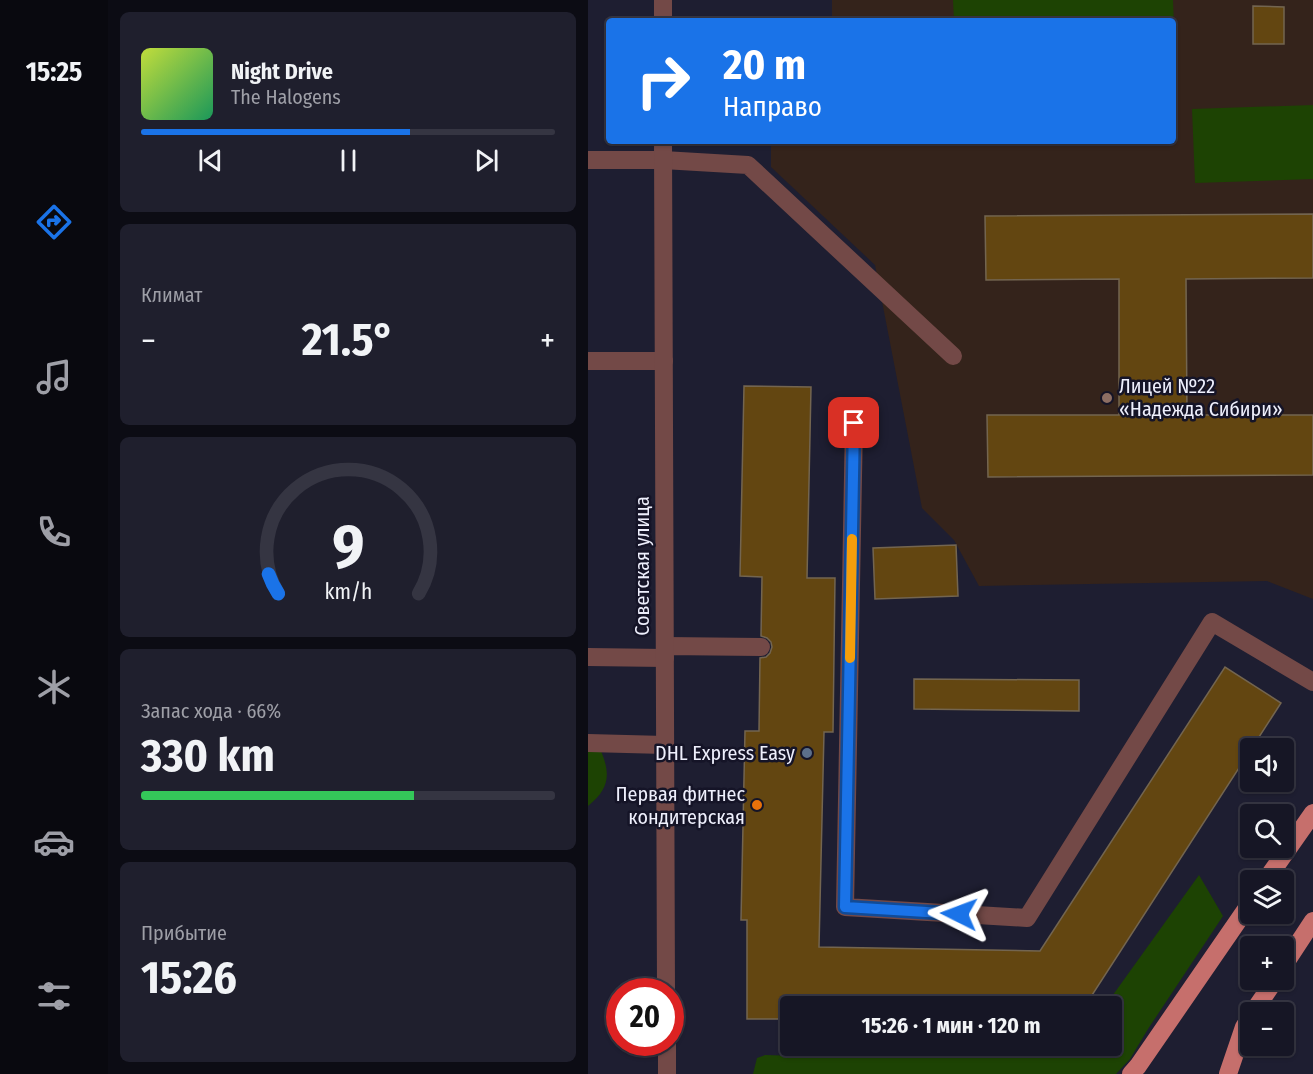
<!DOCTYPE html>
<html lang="ru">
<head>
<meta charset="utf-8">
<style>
	body { margin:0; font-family:"Fira Sans Condensed",sans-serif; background:#1f1f2d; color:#f1f3f6; height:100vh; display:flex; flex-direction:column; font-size:22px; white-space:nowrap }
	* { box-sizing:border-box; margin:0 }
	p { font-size:20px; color:#9e9fa7 }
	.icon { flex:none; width:33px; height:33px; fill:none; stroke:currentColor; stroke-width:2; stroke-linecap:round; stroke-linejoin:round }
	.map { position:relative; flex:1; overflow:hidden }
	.panel { display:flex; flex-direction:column; gap:12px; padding:12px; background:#0c0c14; width:480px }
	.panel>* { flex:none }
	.guide { position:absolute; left:18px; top:18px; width:570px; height:126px; border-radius:6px; box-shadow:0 2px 4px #0004,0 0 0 2px #353542; background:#1a73e8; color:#fff; overflow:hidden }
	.fabs { position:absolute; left:652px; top:738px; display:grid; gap:12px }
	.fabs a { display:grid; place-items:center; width:54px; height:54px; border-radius:6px; background:#161625; box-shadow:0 2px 4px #0004,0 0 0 2px #353542; font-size:30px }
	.speed { position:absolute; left:18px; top:978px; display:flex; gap:12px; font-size:30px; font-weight:700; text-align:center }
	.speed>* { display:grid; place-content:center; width:78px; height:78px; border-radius:50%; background:#161625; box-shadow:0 2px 4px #0004,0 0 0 2px #353542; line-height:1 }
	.speed .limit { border:9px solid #d22; background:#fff; color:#111 }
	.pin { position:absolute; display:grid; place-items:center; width:51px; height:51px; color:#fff; margin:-26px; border-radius:12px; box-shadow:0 3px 9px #0006 }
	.me { position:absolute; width:66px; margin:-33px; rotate:273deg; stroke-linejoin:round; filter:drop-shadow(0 0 4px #0008) }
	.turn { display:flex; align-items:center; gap:21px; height:126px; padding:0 18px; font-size:27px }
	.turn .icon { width:78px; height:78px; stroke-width:2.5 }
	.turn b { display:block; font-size:42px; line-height:51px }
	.big { font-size:45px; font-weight:700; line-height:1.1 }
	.panel .card { flex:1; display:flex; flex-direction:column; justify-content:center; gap:9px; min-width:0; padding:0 21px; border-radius:9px; background:#1f1f2d }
	.panel .dial { align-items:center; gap:0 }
	.dial svg { height:156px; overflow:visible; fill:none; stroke:#353542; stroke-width:7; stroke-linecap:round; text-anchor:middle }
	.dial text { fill:#f1f3f6; stroke:none }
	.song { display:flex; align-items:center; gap:18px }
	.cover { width:72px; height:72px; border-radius:9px; background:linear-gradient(135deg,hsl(70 70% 55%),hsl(150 70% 35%)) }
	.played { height:6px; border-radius:3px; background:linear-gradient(90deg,#1a73e8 65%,#353542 65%) }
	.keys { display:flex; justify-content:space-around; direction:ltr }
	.heat { display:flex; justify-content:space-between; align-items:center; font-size:33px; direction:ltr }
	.charge { height:9px; border-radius:4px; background:linear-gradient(90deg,#34c759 66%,#353542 0) }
	.trip { position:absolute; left:192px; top:996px; width:342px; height:60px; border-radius:6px; background:#161625; box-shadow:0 2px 4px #0004,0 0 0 2px #353542; font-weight:700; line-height:60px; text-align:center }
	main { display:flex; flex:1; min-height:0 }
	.dock { display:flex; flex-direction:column; width:108px; justify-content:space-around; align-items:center; background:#09090f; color:#9e9fa7 }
	.dock .icon { width:42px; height:42px }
	.dock .active { color:#1a73e8 }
	.dock b { font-size:27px; color:#f1f3f6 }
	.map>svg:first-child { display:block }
	.education { fill:#34231b }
	.green { fill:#1d4303 }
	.building { fill:#634611; stroke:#736550; stroke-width:1.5 }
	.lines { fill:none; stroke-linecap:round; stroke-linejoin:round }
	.service { stroke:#734947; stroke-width:18 }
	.minor { stroke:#734947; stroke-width:18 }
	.tertiary { stroke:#734947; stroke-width:18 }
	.primary { stroke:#c66f6c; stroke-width:18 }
	.route-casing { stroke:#114b97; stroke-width:15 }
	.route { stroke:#1a73e8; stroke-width:10 }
	.slow { stroke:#f59e0b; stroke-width:10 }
	.education-dot { fill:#8d6e63; stroke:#151427; stroke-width:2 }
	.service-dot { fill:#5c6f8a; stroke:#151427; stroke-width:2 }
	.food-dot { fill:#e8710a; stroke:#151427; stroke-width:2 }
	.labels { text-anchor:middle; stroke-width:5; stroke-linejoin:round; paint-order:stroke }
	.poi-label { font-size:20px; fill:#eeeffc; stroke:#151427; text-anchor:end }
	.street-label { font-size:20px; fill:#eeeffc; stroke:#151427 }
</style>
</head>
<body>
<main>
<nav class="dock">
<b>15:25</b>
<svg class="icon active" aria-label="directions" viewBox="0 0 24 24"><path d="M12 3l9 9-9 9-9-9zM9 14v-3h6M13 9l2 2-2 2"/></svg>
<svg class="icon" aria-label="music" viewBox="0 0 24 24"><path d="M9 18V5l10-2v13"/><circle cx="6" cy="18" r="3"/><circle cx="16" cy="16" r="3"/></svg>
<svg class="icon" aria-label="phone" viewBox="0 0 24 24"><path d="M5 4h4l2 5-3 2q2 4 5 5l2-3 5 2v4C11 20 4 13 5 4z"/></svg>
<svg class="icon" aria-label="climate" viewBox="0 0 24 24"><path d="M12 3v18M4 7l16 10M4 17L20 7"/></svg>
<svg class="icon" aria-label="car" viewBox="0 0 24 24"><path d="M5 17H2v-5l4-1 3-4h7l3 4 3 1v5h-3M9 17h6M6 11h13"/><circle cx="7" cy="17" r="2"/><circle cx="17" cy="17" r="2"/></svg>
<svg class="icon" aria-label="filters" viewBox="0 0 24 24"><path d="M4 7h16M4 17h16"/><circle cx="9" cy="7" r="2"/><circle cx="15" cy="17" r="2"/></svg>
</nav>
<section class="panel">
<div class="card">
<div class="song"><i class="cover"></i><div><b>Night Drive</b><p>The Halogens</p></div></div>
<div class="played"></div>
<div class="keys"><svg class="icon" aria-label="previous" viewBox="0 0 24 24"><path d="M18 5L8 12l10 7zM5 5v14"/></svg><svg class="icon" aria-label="pause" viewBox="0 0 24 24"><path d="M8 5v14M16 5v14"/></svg><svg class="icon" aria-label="next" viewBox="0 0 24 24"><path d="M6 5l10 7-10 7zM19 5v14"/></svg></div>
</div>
<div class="card"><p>Климат</p>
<div class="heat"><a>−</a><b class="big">21.5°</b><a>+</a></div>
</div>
<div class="card dial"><svg viewBox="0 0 100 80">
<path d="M14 69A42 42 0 1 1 86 69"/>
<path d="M14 69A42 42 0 0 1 9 59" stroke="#1a73e8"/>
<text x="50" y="56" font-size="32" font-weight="700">9</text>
<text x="50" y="72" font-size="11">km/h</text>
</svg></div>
<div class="card"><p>Запас хода · 66%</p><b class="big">330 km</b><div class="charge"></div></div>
<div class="card"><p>Прибытие</p><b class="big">15:26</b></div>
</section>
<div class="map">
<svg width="725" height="1074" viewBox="0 0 725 1074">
	<rect width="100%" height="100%" fill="#1e1e31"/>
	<!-- education -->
	<path class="education" d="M 244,0 L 725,0 L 725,599 L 679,581 L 391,586 L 366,540 L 334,508 L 287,265 L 183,167 L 183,141 L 585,141 L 585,21 L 244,21 Z"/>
	<!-- green -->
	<path class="green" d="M 365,0 L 585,0 L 587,53 L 585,53 L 585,21 L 366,21 Z
		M 725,105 L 725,179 L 607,183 L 604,109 Z
		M 0,749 L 13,751 C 23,775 21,789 0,806 Z
		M 611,875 L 635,916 L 560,1029 L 542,1059 L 528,1074 L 165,1074 L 169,1058 L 177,1055 L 210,1056 L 238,1053 L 273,1054 L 339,1048 L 358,1048 L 404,1054 L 432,1054 L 442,1052 L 461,1046 L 524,1046 L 524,1006 L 517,1006 Z"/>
	<!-- building -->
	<path class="building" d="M 665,6 L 696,7 L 696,44 L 665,44 Z
		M 725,214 L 725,278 L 598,279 L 599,415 L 725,415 L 725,475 L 400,477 L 399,415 L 531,415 L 531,279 L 398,280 L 397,216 Z
		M 156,386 L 223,387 L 219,578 L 247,578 L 245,732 L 236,732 L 231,947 L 452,951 L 637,667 L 693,703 L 497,1006 L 202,1006 L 202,1019 L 159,1019 L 159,920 L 153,920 L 157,731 L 171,731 L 172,658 L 178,657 L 182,653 L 184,647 L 183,642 L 179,638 L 173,636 L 174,577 L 152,576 Z
		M 368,545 L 370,596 L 287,599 L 285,548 Z
		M 326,679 L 491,680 L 491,711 L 326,709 Z"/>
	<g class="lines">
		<!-- service -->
		<path class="service" d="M 75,160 L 160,165 L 365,356
			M 0,361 L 76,361
			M 266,423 L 257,907 L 439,918 L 624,622 L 725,682
			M 77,646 L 173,647
			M 0,657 L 77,658
			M 0,743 L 77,745"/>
		<!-- minor -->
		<path class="minor" d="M 0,160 L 75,160"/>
		<!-- tertiary -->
		<path class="tertiary" d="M 75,0 L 75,21
			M 75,141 L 78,992
			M 79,1042 L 79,1074"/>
		<!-- primary -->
		<path class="primary" d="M 678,880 L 725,813
			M 696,965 L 725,921
			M 665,1012 L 687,980
			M 543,1074 L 550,1066 L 663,902
			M 640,1074 L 656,1027 L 663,1016"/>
	</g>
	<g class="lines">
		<defs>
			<path id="route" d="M 266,423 L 257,907 L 371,914"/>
		</defs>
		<!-- route casing -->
		<use href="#route" class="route-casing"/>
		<!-- route -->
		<use href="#route" class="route"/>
		<!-- slow -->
		<path class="slow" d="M 262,658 L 264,539"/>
	</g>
	<!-- markers -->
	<circle class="education-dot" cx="519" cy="398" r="6"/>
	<circle class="service-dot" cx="219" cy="753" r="6"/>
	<circle class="food-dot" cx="169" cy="805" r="6"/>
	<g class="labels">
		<!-- poi labels -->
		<g class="poi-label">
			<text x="531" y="393" text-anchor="start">Лицей №22<tspan x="531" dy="23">«Надежда Сибири»</tspan></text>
			<text x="207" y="760">DHL Express Easy</text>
			<text x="157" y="801">Первая фитнес<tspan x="157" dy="23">кондитерская</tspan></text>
		</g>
		<!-- street labels -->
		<g class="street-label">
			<text transform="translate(54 566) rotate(-90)" y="7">Советская улица</text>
		</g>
	</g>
</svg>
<div class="fabs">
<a><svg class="icon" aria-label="sound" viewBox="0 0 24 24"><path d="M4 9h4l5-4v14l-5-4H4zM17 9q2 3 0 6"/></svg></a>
<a><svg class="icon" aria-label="search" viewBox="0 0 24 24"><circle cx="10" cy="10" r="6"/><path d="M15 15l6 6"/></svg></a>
<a><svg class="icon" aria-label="layers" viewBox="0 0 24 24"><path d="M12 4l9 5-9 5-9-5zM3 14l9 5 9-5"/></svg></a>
<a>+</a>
<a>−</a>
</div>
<div class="speed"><div class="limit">20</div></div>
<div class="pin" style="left:266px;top:423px;background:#d93025"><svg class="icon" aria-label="arrive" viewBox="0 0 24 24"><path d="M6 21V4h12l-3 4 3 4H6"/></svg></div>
<svg class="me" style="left:371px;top:914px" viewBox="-20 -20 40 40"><path d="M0-17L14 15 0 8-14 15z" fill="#1a73e8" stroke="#fff" stroke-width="4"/></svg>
<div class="trip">15:26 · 1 мин · 120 m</div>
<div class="guide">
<div class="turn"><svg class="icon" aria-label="right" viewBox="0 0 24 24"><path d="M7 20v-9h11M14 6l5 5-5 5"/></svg><div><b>20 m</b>Направо</div></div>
</div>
</div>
</main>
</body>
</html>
